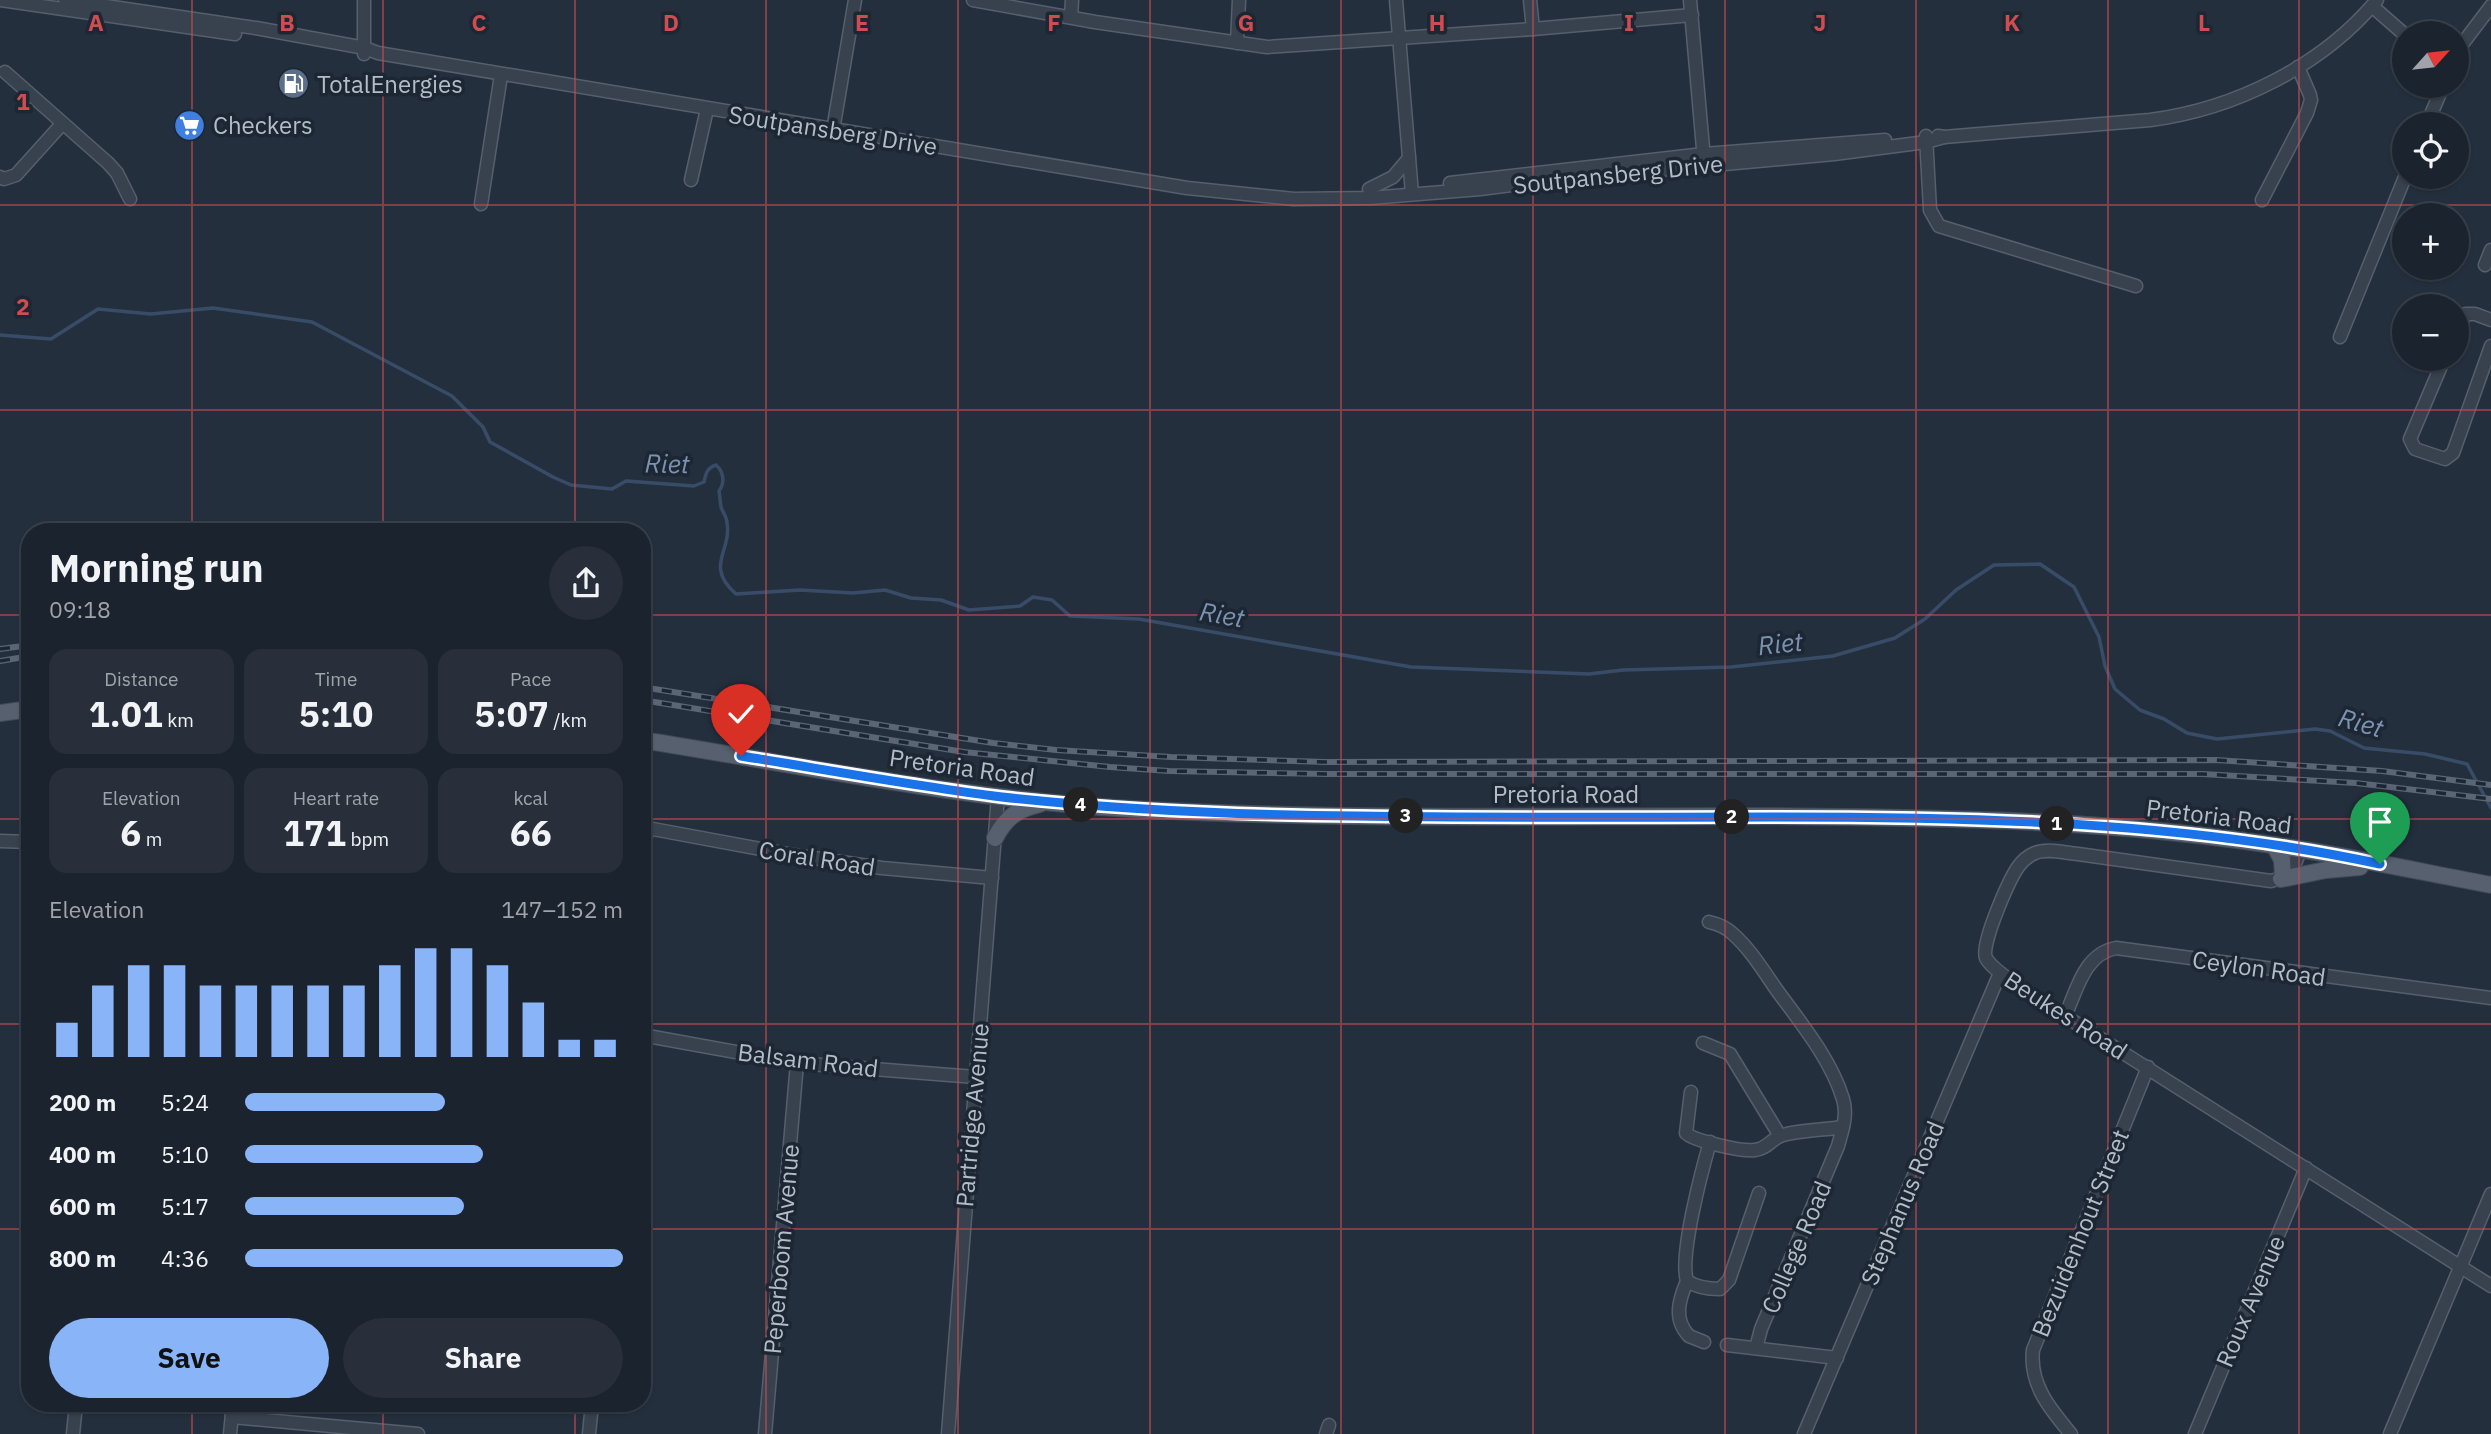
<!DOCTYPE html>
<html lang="en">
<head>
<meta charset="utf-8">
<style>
	:root { --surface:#1b232e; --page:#282f3a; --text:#f1f3f6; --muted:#a0a4aa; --line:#39404a; --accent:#8ab4f8 }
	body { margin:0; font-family:"IBM Plex Sans",sans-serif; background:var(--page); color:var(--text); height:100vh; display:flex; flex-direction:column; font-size:26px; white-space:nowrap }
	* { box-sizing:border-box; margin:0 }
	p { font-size:23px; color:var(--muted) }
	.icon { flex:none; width:38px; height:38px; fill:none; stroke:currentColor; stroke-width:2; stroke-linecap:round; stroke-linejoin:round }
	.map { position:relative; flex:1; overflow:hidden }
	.sheet { position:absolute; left:21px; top:523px; width:630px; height:889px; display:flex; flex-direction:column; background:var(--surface); border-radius:28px; box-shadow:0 2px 5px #0004,0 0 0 2px var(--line) }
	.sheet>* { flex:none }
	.needle { width:46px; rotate:63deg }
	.tools { position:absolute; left:2392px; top:21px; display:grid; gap:14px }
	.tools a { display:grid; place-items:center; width:77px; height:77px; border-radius:50%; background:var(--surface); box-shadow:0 2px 5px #0004,0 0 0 2px var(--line); font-size:35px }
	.pin { position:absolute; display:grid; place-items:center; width:60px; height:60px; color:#fff; margin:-72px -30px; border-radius:50% 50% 50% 0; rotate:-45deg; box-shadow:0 0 7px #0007 }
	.pin .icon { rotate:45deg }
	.km { position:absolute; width:35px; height:35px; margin:-18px; border-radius:50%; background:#222; color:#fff; font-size:19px; line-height:35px; text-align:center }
	.round { display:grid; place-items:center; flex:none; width:74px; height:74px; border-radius:37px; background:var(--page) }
	.headline { display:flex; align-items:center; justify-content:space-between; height:119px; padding:0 28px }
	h1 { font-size:38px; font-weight:800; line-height:52px }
	.stats { display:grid; grid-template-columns:repeat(3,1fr); gap:10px; height:119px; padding:7px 28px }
	.stats div { display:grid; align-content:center; border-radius:18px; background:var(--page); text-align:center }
	.stats b { font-size:35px; font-weight:800 }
	.stats small { font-size:19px; font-weight:400 }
	.stats p { font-size:19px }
	.chart { height:196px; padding:14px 28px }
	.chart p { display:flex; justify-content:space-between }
	.chart svg { width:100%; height:126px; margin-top:7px; stroke:var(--accent); stroke-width:6 }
	.action { display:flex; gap:14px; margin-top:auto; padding:14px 28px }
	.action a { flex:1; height:80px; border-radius:42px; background:var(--accent); color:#111; font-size:28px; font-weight:800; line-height:80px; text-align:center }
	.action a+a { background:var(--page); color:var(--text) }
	ul { padding:0 28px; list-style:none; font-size:23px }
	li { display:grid; grid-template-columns:112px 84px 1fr; align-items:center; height:52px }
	li i { height:18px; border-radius:9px; background:var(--accent) }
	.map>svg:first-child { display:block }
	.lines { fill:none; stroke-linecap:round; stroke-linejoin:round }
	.stream { stroke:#394c67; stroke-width:3.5 }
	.minor-casing { stroke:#565f6c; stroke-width:15 }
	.major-casing { stroke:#414a57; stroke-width:18 }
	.minor { stroke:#38414e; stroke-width:12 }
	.major { stroke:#56606e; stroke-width:16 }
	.rail-casing { stroke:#5a6575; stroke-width:6 }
	.rail { stroke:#1d2633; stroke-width:3.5; stroke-dasharray:10; stroke-linecap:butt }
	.route-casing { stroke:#fff; stroke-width:14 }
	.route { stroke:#1a73e8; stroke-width:9 }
	.grid { fill:none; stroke:#ce4d50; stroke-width:2; stroke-opacity:0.55 }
	.labels { text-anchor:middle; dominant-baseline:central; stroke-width:7; stroke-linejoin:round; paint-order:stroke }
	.poi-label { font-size:24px; fill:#b4bcc9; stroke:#1d2633; text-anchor:start }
	.street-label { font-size:24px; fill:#b4bcc9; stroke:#1d2633 }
	.water-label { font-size:26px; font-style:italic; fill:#7c92b1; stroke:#1d2633 }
	.grid-label { font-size:23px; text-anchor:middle; font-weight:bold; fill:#ce4d50; stroke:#1d2633; stroke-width:7; stroke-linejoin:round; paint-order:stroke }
</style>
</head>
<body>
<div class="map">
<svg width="2491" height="1434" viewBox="0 0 2491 1434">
	<rect width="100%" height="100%" fill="#242f3e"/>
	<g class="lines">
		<path class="stream" d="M 0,335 L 51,339 L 98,309 L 151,314 L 213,308 L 312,322 L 452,396 L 483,427 L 490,442 L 553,477 L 571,485 L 612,489 L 626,481 L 694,486 L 704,482 C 706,473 707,468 716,465 C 724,472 725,483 719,491 C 720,496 720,502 721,507 C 723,513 727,517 727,523 C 732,551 704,566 736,594 L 800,590 L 853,593 L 885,590 L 911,598 L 941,600 L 969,610 L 1020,606 L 1033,597 L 1052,600 L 1070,616 L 1139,619 L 1411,667 L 1589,674 L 1623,670 L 1731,667 L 1833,656 L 1895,638 L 1925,619 L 1956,590 L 1994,565 L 2040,564 L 2074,587 L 2099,637 L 2105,666 L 2115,689 L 2140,710 L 2164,719 L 2187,733 L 2217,739 L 2315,729 L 2330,731 L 2364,748 L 2425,754 L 2467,764 L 2491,808"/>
		<defs>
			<g id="minor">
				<polyline points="0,0 235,34"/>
				<polyline points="65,0 256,28 365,48 378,53 1187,188 1294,199 1370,198 1480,189 1560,179 1834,154 1926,142 1944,137"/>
				<polyline points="973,0 1095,22 1267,47 1533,29 1692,15"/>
				<polyline points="1396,0 1412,194"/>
				<polyline points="1530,0 1533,29"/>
				<polyline points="1690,0 1704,160"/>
				<polyline points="2372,6 2404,34"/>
				<polyline points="1071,17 1072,0"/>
				<polyline points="1237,43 1239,0"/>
				<polyline points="2457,51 2491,6"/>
				<polyline points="364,54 364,0"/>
				<polyline points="5,72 108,163 117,173 130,199"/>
				<polyline points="2427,124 2443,86"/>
				<polyline points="833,130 855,0"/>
				<polyline points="1926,136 1930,210 1939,226 2136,286"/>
				<path d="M 1938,136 L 1944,137 L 2150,120 C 2235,109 2322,66 2377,0"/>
				<polyline points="0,177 4,179 16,175 62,124"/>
				<polyline points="691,180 707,109"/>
				<polyline points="1450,183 1704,154 1885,140"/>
				<polyline points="1369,189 1393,177 1409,158"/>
				<polyline points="2262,200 2307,113 2311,100 2310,95 2298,67"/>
				<polyline points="481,204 501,75"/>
				<polyline points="2485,265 2491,250"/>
				<polyline points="2457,330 2466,314 2475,314 2491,320"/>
				<polyline points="2340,337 2405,177"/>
				<polyline points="2444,359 2410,439 2415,449 2445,459 2453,453 2491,346"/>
				<polyline points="642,827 793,855 882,868 992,878"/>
				<polyline points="0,841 30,842"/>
				<path d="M 2300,849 C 2296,866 2289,877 2271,881 L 2078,854 C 2064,853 2048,848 2035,853 C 2028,856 2022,861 2018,867 C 2009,880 1980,945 1986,958 C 1994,974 2048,1005 2065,1016 L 2491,1286"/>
				<polyline points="642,867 647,828"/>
				<path d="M 1709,922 C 1718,924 1726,927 1733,934 C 1750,949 1763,970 1776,989 C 1800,1022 1831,1059 1843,1099 C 1848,1115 1842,1131 1838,1146 L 1761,1329 L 1756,1348"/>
				<path d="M 2065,1016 C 2077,990 2084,954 2116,948 L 2491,998"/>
				<polyline points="642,1035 797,1063 975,1077"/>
				<polyline points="1703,1043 1730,1054 1780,1136"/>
				<path d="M 1691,1092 L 1686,1133 C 1694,1141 1743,1152 1755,1150 C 1767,1149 1772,1138 1783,1135 C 1802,1130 1824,1130 1843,1127"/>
				<path d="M 1710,1142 C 1702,1170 1679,1256 1687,1281 C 1696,1287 1709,1289 1720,1289 L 1729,1280 L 1759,1193"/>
				<path d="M 1687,1281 C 1679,1300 1673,1319 1689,1336 L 1704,1342"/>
				<polyline points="1727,1345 1837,1358"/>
				<polyline points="232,1417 418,1434"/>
				<polyline points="73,1434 76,1404"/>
				<polyline points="230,1434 233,1404"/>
				<polyline points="589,1434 592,1404"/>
				<polyline points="765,1434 797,1063"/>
				<polyline points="948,1434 998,796"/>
				<polyline points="1326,1434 1329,1425"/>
				<polyline points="1804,1434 2000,973"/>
				<path d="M 2071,1434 C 2050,1409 2029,1384 2033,1350 L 2148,1067"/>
				<polyline points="2195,1434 2306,1168"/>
				<polyline points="2390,1434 2491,1194"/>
			</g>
			<g id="major">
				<polyline points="0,713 30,709"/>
				<path d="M 642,740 C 805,766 968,800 1132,809 C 1415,825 1699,810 1982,820 C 2087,823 2194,832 2298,849 C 2363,859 2427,873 2491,885"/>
				<path d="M 995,838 C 1006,817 1018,809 1040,804"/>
				<polyline points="2274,845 2282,860 2283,877"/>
				<polyline points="2281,879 2326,870 2360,867"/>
			</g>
		</defs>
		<use href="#minor" class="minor-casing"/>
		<use href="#major" class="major-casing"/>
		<use href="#minor" class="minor"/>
		<use href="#major" class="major"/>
		<defs>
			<g id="rail">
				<polyline points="0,649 30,645"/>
				<polyline points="0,661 30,656"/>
				<polyline points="642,687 993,743 1056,750 1171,757 1325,762 2216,760 2382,771 2491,785"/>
				<polyline points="642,700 964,752 1110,767 1169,771 1326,774 2203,774 2356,783 2491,799"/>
			</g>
		</defs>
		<use href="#rail" class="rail-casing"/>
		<use href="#rail" class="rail"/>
	</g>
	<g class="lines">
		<defs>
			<path id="route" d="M 741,756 C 828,770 915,786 1002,797 C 1120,810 1239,815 1357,816 C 1495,818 1633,817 1771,817 C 1974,817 2181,821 2380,864"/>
		</defs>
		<use href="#route" class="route-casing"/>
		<use href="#route" class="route"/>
	</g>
	<path class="grid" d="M 192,0 L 192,532M 383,0 L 383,532M 575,0 L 575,532M 766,0 L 766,1434M 958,0 L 958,1434M 1150,0 L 1150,1434M 1341,0 L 1341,1434M 1533,0 L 1533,1434M 1725,0 L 1725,1434M 1916,0 L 1916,1434M 2108,0 L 2108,1434M 2299,0 L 2299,1434M 0,205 L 2491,205M 0,410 L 2491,410M 0,615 L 30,615M 642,615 L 2491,615M 0,819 L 30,819M 642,819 L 2491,819M 0,1024 L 30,1024M 642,1024 L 2491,1024M 0,1229 L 30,1229M 642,1229 L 2491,1229M 192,1404 L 192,1434M 383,1404 L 383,1434M 575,1404 L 575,1434"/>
	<defs>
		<symbol id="fuel-disc" viewBox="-11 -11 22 22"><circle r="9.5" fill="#5c6f8a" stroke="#1d2633"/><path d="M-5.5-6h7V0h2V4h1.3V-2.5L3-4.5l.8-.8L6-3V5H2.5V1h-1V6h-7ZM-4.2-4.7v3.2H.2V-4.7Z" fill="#fff"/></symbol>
		<symbol id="supermarket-disc" viewBox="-11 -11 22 22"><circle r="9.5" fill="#3f7fe0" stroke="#1d2633"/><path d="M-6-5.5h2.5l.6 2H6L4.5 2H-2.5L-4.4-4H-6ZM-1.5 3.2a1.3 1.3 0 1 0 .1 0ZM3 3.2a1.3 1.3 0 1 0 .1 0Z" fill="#fff"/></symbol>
	</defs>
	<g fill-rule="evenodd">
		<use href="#fuel-disc" x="276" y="66" width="35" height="35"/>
		<use href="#supermarket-disc" x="172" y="108" width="35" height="35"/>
	</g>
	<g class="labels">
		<g class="poi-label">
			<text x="317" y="84">TotalEnergies</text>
			<text x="213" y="125">Checkers</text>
		</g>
		<g class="street-label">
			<text transform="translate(833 130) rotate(9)">Soutpansberg Drive</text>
			<text transform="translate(1618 174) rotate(-6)">Soutpansberg Drive</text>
			<text transform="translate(962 767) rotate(8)">Pretoria Road</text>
			<text x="1566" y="794">Pretoria Road</text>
			<text transform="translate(2219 816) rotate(7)">Pretoria Road</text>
			<text transform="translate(817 858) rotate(9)">Coral Road</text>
			<text transform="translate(2259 968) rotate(8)">Ceylon Road</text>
			<text transform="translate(2066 1015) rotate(33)">Beukes Road</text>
			<text transform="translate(808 1060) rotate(7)">Balsam Road</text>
			<text transform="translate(972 1115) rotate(-85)">Partridge Avenue</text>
			<text transform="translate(1902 1203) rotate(-67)">Stephanus Road</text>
			<text transform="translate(2080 1233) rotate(-68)">Bezuidenhout Street</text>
			<text transform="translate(1796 1247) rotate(-67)">College Road</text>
			<text transform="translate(781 1249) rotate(-85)">Peperboom Avenue</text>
			<text transform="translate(2250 1301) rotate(-67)">Roux Avenue</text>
		</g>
		<g class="water-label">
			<text transform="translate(667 463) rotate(1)">Riet</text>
			<text transform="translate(1222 614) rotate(10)">Riet</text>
			<text transform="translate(1780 643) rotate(-6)">Riet</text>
			<text transform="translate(2361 722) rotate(16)">Riet</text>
		</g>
	</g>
	<g class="grid-label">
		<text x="96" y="31">A</text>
		<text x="287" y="31">B</text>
		<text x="479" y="31">C</text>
		<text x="671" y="31">D</text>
		<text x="862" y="31">E</text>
		<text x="1054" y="31">F</text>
		<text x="1246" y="31">G</text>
		<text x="1437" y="31">H</text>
		<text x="1629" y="31">I</text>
		<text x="1820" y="31">J</text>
		<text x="2012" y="31">K</text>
		<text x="2204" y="31">L</text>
		<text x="23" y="110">1</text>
		<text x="23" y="315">2</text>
	</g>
</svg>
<div class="tools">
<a><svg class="needle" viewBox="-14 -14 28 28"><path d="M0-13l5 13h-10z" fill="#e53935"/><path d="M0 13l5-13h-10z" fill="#a0a4aa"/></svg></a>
<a><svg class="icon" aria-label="locate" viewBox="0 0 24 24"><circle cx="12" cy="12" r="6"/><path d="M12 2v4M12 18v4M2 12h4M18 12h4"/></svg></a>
<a>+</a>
<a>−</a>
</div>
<div class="pin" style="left:2380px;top:864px;background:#1e9e55"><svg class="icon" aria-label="arrive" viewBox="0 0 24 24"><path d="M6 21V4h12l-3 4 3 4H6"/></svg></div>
<div class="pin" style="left:741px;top:756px;background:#d93025"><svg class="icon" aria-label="check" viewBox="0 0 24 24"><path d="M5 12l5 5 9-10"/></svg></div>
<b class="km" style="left:2057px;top:824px">1</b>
<b class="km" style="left:1732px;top:817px">2</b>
<b class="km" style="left:1406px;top:816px">3</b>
<b class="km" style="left:1081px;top:805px">4</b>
<section class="sheet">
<div class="headline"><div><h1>Morning run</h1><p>09:18</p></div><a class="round"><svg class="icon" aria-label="share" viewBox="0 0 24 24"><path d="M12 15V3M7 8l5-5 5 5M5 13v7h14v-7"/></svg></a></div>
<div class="stats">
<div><p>Distance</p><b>1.01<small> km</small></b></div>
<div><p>Time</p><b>5:10</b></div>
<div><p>Pace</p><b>5:07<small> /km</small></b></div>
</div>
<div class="stats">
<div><p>Elevation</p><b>6<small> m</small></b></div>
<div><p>Heart rate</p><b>171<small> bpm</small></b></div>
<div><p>kcal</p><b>66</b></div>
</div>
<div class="chart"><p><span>Elevation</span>147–152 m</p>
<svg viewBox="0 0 160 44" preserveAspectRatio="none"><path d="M5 44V32M15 44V19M25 44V12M35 44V12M45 44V19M55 44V19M65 44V19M75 44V19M85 44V19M95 44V12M105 44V6M115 44V6M125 44V12M135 44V25M145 44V38M155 44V38"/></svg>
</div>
<ul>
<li><b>200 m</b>5:24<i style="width:53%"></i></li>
<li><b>400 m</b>5:10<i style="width:63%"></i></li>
<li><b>600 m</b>5:17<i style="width:58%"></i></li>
<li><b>800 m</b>4:36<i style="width:100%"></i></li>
</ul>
<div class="action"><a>Save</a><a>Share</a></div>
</section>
</div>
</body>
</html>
